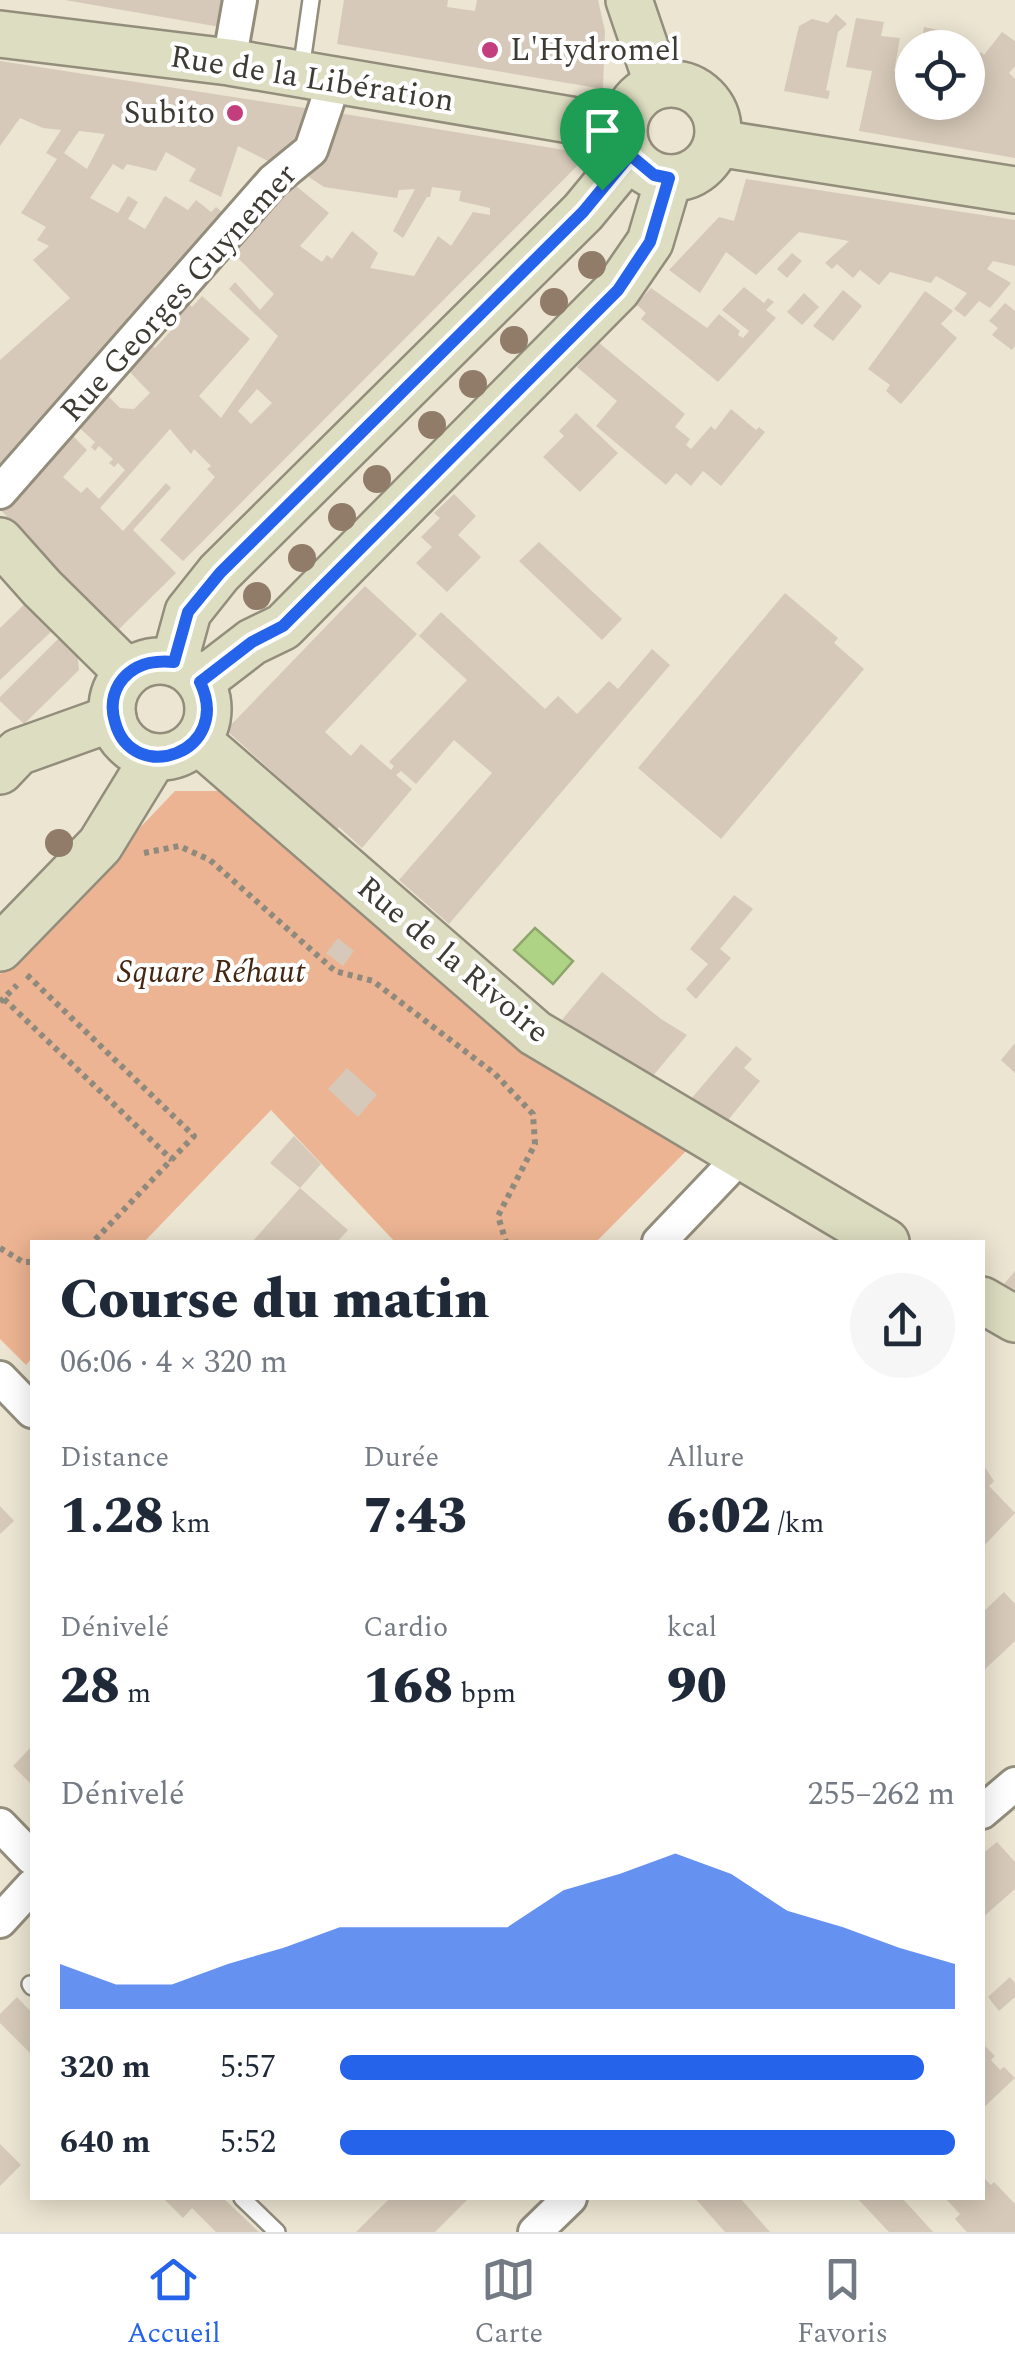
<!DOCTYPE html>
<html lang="fr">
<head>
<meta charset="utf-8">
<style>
	:root { --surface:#fff; --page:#f6f6f7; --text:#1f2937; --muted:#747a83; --line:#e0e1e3; --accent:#2563eb }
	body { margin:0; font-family:Spectral,serif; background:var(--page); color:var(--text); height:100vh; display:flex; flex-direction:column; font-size:38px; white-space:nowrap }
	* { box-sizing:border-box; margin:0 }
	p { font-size:32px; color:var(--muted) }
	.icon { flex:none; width:55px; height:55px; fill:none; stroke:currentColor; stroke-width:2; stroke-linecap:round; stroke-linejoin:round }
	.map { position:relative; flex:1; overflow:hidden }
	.side { position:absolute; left:30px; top:1240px; width:955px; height:960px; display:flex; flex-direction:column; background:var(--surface); border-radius:0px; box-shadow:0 5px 25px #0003 }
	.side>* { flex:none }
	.controls { position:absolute; left:895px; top:30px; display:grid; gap:20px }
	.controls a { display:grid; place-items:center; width:90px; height:90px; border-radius:50%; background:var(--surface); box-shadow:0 5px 25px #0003; font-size:50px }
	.pin { position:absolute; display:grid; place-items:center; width:85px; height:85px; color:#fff; margin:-102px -42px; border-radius:50% 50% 50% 0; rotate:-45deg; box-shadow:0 0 10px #0007 }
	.pin .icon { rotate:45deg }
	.round { display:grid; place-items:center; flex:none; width:105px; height:105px; border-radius:52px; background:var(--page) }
	.headline { display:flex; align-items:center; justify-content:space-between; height:170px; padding:0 30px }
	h1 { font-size:55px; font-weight:800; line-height:75px }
	.metrics { display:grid; grid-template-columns:repeat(3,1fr); gap:15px; height:170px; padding:10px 30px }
	.metrics div { display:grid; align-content:center }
	.metrics b { font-size:50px; font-weight:800 }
	.metrics small { font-size:28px; font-weight:400 }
	.metrics p { font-size:28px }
	.chart { height:280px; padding:20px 30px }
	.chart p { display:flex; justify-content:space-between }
	.chart svg { width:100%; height:180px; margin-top:10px; fill:var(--accent); opacity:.7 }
	ul { padding:0 30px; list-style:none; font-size:32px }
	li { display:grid; grid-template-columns:160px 120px 1fr; align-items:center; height:75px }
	li i { height:25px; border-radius:12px; background:var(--accent) }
	.tab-bar { display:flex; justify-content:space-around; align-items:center; height:140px; border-top:2px solid var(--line); background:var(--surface); font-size:28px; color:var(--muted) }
	.tab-bar a { display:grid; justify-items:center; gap:5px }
	.tab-bar .on { color:var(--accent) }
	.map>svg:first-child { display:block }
	.green { fill:#ecb492 }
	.water { fill:#afd385; stroke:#8da56c; stroke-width:2.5 }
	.building { fill:#d6c9b9; fill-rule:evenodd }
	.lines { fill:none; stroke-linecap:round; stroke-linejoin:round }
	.lane-casing { stroke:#938d7c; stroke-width:20 }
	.street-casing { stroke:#938d7c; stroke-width:38 }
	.secondary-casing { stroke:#938d7c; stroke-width:50 }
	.path { stroke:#8e8a7d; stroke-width:6; stroke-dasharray:5 5; stroke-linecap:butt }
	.lane { stroke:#fff; stroke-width:15 }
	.street { stroke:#fff; stroke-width:32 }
	.secondary { stroke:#ddddc1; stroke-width:45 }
	.tree { fill:#907c68 }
	.route-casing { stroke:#fff; stroke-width:20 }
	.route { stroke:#2563eb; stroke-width:12 }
	.poi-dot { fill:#c43d7d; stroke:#fff; stroke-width:4 }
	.labels { text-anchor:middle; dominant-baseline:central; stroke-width:8; stroke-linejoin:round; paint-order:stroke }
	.poi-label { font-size:32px; fill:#3d3b33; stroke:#fff; text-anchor:start }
	.street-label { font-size:32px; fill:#3d3b33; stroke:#fff }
	.park-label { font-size:32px; font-style:italic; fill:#442611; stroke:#fff }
</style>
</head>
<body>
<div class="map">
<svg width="1015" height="2232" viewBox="0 0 1015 2232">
	<rect width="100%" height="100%" fill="#ece5d2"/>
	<polygon class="green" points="175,791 231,791 690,1147 596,1242 395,1242 271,1110 144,1242 32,1242 32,1358 26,1365 0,1339 0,974"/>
	<polygon class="water" points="535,928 573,961 553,984 514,950"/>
	<g class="building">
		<polygon points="65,0 224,0 220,27"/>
		<polygon points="344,0 448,0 447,7 475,11 477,0 598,0 605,31 603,89 337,44"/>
		<polygon points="836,14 847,24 838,32 826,90 830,91 828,99 784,91 799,26 812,19 828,23"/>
		<polygon points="856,18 884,22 881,36 900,38 894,71 901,73 912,62 912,70 902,81 912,87 912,102 938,102 946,108 949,102 968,102 968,67 981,52 984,55 1002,32 1015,41 1015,66 1009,73 1015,79 1015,158 859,131 872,71 846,67"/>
		<polygon points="924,27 957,34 945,48 920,48"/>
		<path d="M 0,61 L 318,110 L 280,167 L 238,146 L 221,197 L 189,181 L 196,169 L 166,152 L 156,171 L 127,164 L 123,170 L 113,164 L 90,198 L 118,213 L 128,196 L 138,202 L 128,219 L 145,229 L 165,196 L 188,210 L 196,200 L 211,212 L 216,207 L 222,212 L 218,216 L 224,220 L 0,477 L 0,360 L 70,298 L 33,260 L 49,246 L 37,240 L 46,227 L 21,213 L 57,159 L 46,153 L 61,130 L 43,128 L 20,118 L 0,146 ZM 79,131 L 105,134 L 87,169 L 64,153 Z"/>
		<path d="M 332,112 L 589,154 L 183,561 L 160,540 L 215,477 L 207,469 L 211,466 L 194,449 L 191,454 L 170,429 L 100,508 L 123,531 L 166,483 L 171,488 L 133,530 L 176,573 L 115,633 L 0,509 L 0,500 L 66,429 L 87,450 L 63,477 L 81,493 L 87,487 L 99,499 L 125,470 L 118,463 L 114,467 L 109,463 L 113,459 L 99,446 L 95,451 L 91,447 L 95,442 L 73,422 L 104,392 L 120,408 L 134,409 L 150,393 L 126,368 L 149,342 L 155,348 L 178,323 L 172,317 L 186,301 L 192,307 L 202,296 L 250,339 L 199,396 L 221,418 L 278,336 L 229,289 L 235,282 L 260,310 L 274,294 L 231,251 L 257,221 L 260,223 L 290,181 L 329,213 L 300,246 L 322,262 L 327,255 L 332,259 L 352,231 L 378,253 L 370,268 L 414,276 L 438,236 L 451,246 L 473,212 L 490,215 L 490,208 L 459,201 L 461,191 L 432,187 L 430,197 L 427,197 L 403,238 L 393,231 L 415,189 L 399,190 L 397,198 L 324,187 L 309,177 ZM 257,389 L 272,403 L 251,424 L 238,411 Z"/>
		<polygon points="746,179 1015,220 1015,266 993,261 987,269 1011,283 990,308 979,301 965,317 954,309 967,293 936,276 931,283 890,272 879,285 860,270 853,278 837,264 832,269 825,263 849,241 799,232 756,275 726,252 700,293 669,270 719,217 734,221"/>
		<polygon points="792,253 802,261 787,278 777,269"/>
		<polygon points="744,287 764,303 768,298 774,302 766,310 776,318 718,382 641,319 646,313 636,304 651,288 707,328 719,314 740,331 738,335 743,338 749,331 722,310"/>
		<polygon points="843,290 862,306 833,341 813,326"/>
		<polygon points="925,291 953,311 941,324 957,338 901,404 886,391 890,385 868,369"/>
		<polygon points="804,293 819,307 802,325 787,312"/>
		<polygon points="1005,303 1015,311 1015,346 1012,350 992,335 998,328 989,321"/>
		<polygon points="598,342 685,414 675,427 690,439 686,445 691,449 711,426 715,430 731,409 756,430 759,427 765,432 721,486 703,471 691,486 676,473 666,485 596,426 617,401 577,367"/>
		<polygon points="576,413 618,453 580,492 543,457 564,436 559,431"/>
		<polygon points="454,494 476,516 458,535 481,557 447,592 416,563 432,547 421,537 440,518 434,513"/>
		<polygon points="539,542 622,619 602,640 519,561"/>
		<polygon points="365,586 417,634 325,732 351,756 361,744 391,770 394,766 389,762 467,680 419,636 441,612 545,709 558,696 577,714 609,681 618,689 652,649 670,665 449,924 399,880 492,773 454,740 416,784 401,771 396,775 412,789 362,848 339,827 337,830 226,730"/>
		<polygon points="785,593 838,638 834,643 864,669 721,839 638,768"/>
		<polygon points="30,599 56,627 0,680 0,628"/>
		<polygon points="63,634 77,649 79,670 24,724 0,701 0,697"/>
		<polygon points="734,895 753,909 720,949 731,958 696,999 686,989 708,964 690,949"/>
		<polygon points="338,938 354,951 343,966 326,953"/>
		<polygon points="602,972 661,1019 687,1035 652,1077 572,1031 561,1021"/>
		<polygon points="1015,1043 1015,1073 1001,1060"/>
		<polygon points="736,1046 752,1059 744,1068 760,1081 728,1120 691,1099"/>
		<polygon points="347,1068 377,1095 358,1117 328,1089"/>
		<polygon points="294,1136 321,1164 300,1188 270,1163"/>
		<polygon points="300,1188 348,1230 337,1242 252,1242"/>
		<polygon points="1015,1271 1015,1290 1004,1284"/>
		<polygon points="982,1463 994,1481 989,1486 1015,1513 982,1548"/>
		<polygon points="0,1506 14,1521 0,1534"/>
		<polygon points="1004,1592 1015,1604 1015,1641 982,1672 982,1613"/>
		<polygon points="32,1746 32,1785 13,1766"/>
		<polygon points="997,1842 1015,1862 1015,1889 982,1918 982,1854"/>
		<polygon points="1010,1977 1015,1983 1015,1997 999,2011 988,1997"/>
		<polygon points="17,1997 32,2013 32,2055 0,2023 0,2014"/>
		<polygon points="982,2043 995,2056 991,2060 1000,2070 1004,2067 1015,2078 982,2109"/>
		<polygon points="0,2144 21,2165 0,2186"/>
		<polygon points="982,2176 991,2185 994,2182 1015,2204 1015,2232 967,2232 955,2219 960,2214 945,2198 982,2198"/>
		<polygon points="163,2198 223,2198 259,2232 216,2232 192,2208 183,2218"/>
		<polygon points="390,2198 469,2198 435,2232 356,2232"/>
		<polygon points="695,2198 740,2198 770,2232 725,2232"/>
		<polygon points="857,2198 902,2198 933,2232 889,2232"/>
	</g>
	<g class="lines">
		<defs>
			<g id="lane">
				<polyline points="301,70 311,0"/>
				<polyline points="30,1984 32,1987"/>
				<polyline points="242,2198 277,2232"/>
			</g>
			<g id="street">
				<polyline points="229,62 240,0"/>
				<polyline points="0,492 273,181 311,150 334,82"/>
				<polyline points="659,1242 741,1156"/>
				<polyline points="0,1378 32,1411"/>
				<polyline points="982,1812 1015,1784"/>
				<polyline points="0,1825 32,1858"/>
				<polyline points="0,1921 32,1886"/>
				<polyline points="535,2232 570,2198"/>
			</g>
			<g id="secondary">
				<polyline points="629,0 658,85"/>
				<polyline points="0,34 229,62 623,129"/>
				<circle cx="671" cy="131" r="47"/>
				<polyline points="717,143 1015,190"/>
				<polyline points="0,541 42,588 128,673"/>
				<circle cx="160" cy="709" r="48"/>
				<polyline points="174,663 188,612 219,573 583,212 630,155"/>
				<polyline points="200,682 252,642 283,627 617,290 650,242 669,178"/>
				<polyline points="197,740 535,1033 886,1242"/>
				<polyline points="0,771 18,752 113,718"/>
				<polyline points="0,948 100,845 154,757"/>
				<polyline points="982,1300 1015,1319"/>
			</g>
		</defs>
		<use href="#lane" class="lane-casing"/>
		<use href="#street" class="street-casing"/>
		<use href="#secondary" class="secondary-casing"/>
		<g class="path">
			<polyline points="144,853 179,846 210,860 335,971 373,981 495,1074 533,1114 535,1144 498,1216 506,1242"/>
			<polyline points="27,975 194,1136 93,1242"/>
			<polyline points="4,999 172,1160"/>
			<polyline points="0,1002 17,985"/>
			<polyline points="0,1248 23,1262 32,1262"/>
		</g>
		<use href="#lane" class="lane"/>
		<use href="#street" class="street"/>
		<use href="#secondary" class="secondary"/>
	</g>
	<g class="tree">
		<circle cx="592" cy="265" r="14"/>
		<circle cx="554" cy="302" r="14"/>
		<circle cx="514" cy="340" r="14"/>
		<circle cx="473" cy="384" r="14"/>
		<circle cx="432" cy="425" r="14"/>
		<circle cx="377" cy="479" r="14"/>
		<circle cx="342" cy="517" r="14"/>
		<circle cx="302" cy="558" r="14"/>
		<circle cx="257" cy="596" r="14"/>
		<circle cx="59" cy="843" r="14"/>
	</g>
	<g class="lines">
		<defs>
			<path id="route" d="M 630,155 L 654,175 L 669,178 L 650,242 L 618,290 L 283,626 L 252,642 L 200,682 C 234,753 132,787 115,722 C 111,709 112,696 119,684 C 132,664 152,660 174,662 L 188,612 L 220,573 L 583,212 Z"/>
		</defs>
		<use href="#route" class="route-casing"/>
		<use href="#route" class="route"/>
	</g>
	<g class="poi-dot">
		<circle cx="490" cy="50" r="10"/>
		<circle cx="235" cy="113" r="10"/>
	</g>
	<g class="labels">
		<g class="poi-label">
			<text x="510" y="50">L'Hydromel</text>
			<text x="215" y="113" text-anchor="end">Subito</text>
		</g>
		<g class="street-label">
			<text transform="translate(312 79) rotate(9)">Rue de la Libération</text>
			<text transform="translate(179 293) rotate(-48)">Rue Georges Guynemer</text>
			<text transform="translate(453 960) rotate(40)">Rue de la Rivoire</text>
		</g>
		<g class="park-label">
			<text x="211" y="972">Square Réhaut</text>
		</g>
	</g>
</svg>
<div class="controls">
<a><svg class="icon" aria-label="locate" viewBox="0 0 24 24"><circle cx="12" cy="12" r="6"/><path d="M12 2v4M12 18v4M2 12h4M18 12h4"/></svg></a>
</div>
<div class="pin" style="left:602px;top:190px;background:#1e9e55"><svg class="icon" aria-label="arrive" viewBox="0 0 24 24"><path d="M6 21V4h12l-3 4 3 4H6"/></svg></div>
<section class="side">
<div class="headline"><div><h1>Course du matin</h1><p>06:06 · 4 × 320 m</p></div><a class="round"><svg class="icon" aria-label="share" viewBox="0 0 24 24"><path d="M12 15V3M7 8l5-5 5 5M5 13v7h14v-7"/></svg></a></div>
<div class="metrics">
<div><p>Distance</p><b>1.28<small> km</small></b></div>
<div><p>Durée</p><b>7:43</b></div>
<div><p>Allure</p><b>6:02<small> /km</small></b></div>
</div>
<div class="metrics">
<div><p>Dénivelé</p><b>28<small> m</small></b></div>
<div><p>Cardio</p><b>168<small> bpm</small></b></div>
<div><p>kcal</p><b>90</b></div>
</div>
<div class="chart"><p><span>Dénivelé</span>255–262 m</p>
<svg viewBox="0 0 160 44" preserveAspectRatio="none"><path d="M0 44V33L10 38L20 38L30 33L40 29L50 24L60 24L70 24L80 24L90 15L100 11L110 6L120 11L130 20L140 24L150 29L160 33V44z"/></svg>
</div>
<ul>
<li><b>320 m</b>5:57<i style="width:95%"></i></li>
<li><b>640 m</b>5:52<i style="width:100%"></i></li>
</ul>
</section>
</div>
<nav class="tab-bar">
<a class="on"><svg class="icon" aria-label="home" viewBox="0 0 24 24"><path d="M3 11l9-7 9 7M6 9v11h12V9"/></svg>Accueil</a>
<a><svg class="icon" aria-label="map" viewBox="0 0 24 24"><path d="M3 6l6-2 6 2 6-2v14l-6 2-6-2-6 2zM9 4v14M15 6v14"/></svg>Carte</a>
<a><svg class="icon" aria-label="saved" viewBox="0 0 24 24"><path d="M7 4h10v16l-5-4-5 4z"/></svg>Favoris</a>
</nav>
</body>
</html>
